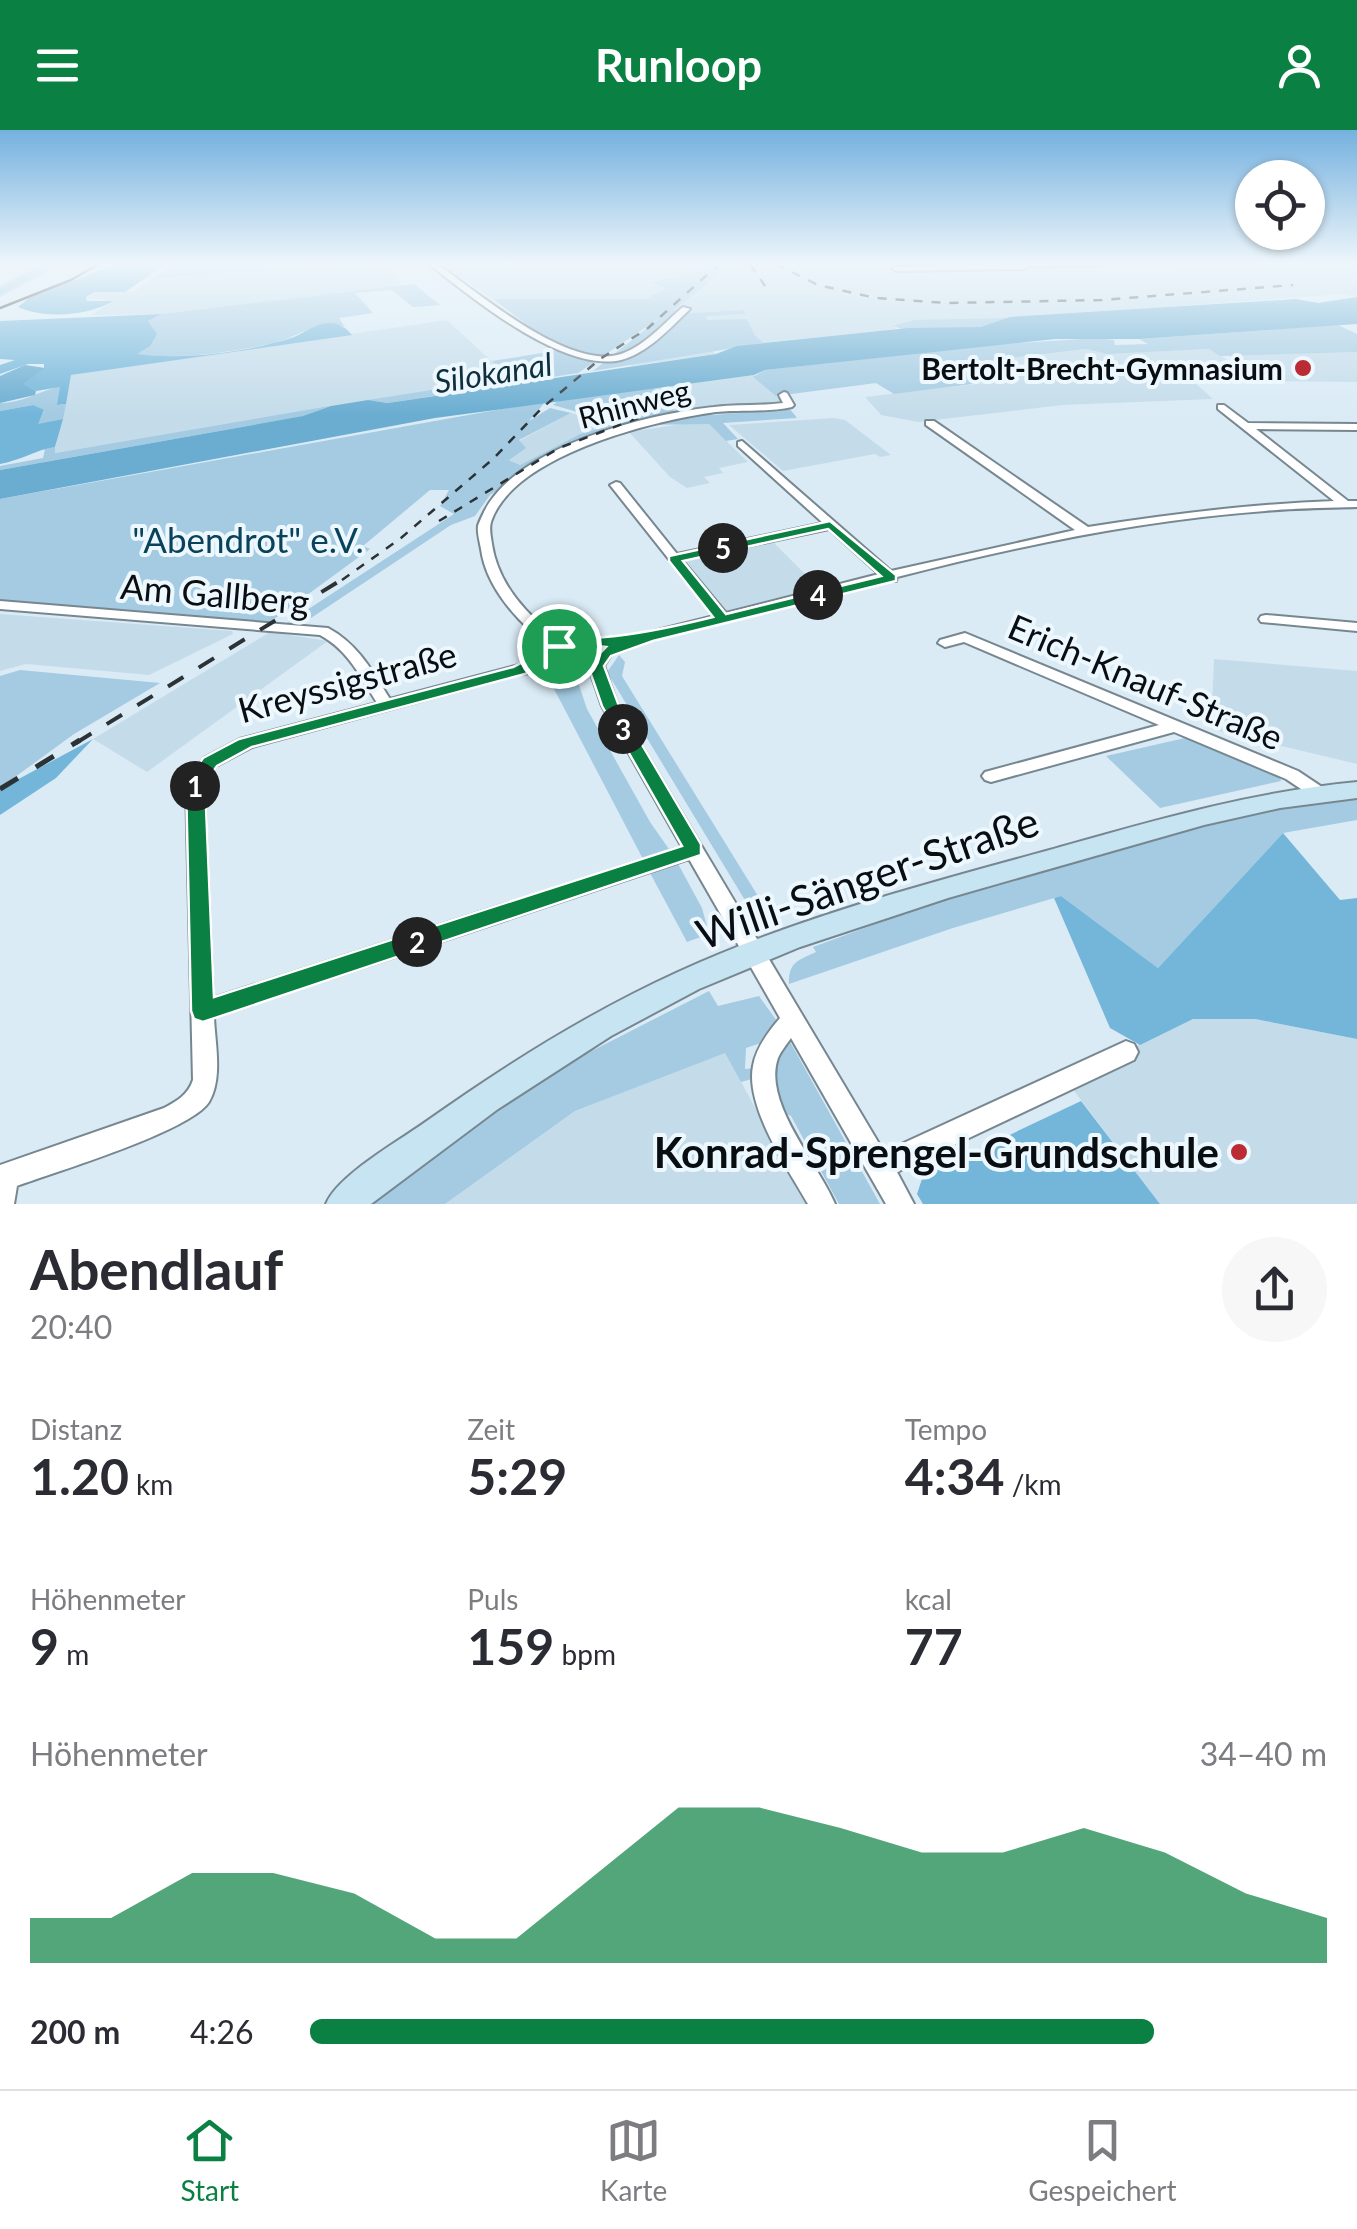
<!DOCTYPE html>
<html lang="de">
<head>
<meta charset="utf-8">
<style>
	:root { --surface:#fff; --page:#f7f7f7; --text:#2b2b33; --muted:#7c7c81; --line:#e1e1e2; --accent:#0b8043 }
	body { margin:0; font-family:Lato,sans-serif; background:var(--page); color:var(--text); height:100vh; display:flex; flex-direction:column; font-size:38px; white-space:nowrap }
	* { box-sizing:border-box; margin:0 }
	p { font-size:32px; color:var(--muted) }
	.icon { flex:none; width:55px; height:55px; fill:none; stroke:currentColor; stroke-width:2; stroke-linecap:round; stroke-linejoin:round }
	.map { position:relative; height:1074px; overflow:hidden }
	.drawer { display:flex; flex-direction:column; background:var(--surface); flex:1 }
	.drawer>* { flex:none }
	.fabs { position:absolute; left:1235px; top:30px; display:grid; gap:20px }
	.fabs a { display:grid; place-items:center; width:90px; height:90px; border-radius:50%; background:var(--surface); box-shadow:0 2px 8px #0004; font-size:50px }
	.pin { position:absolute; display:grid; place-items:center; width:85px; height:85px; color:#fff; margin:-42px; border:5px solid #fff; border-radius:50%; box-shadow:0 2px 10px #0007 }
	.km { position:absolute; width:50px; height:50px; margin:-25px; border-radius:50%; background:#222; color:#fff; font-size:28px; line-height:50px; text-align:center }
	.round { display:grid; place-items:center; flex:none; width:105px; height:105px; border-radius:52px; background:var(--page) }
	.summary { display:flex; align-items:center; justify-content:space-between; height:170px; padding:0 30px }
	h1 { font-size:55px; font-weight:700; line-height:75px }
	.metrics { display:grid; grid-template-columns:repeat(3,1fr); gap:15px; height:170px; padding:10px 30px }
	.metrics div { display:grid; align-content:center }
	.metrics b { font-size:50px; font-weight:700 }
	.metrics small { font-size:28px; font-weight:400 }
	.metrics p { font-size:28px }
	.chart { height:280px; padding:20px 30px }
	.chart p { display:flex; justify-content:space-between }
	.chart svg { width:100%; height:180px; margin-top:10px; fill:var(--accent); opacity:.7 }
	ul { padding:0 30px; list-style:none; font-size:32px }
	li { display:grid; grid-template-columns:160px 120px 1fr; align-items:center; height:75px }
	li i { height:25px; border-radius:12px; background:var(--accent) }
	header { display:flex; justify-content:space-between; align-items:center; height:130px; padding:0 30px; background:var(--accent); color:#fff; font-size:45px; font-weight:700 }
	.dock { display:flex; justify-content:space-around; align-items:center; height:140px; border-top:2px solid var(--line); background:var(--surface); font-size:28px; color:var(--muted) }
	.dock a { display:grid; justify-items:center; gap:5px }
	.dock .active { color:var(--accent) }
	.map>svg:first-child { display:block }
	.built { fill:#c4dcea; fill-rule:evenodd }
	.green { fill:#a4cbe2 }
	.forest { fill:#73b6da }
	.water { fill:#6aadd1 }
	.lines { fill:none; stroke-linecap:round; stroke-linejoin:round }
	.minor-casing { stroke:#778790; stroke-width:4 }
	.secondary-casing { stroke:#778790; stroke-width:4 }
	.primary-casing { stroke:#c9cacb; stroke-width:4 }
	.minor { fill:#fff; fill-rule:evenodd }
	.secondary { fill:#c7e4f2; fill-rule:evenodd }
	.primary { fill:#8ec8e5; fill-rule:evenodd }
	.tram { stroke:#2b3337; stroke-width:2.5 }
	.rail-far2 { stroke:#2b3337; stroke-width:2.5; stroke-dasharray:9 9; stroke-linecap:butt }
	.rail-far1 { stroke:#2b3337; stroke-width:4; stroke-dasharray:18 18; stroke-linecap:butt }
	.rail { stroke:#2b3337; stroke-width:5; stroke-dasharray:21 21; stroke-linecap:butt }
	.route { fill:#0b8043; stroke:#fff; stroke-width:2.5; fill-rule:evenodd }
	.poi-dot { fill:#bb2b34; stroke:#edf7fe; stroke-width:4 }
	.labels { text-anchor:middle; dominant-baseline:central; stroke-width:8; stroke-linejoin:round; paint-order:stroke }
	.far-poi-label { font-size:30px; font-weight:bold; fill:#080e11; stroke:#edf7fe; text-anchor:end }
	.far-street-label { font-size:30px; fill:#080e11; stroke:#edf7fe }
	.far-water-label { font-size:32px; font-style:italic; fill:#0f2f3e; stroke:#edf7fe }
	.park-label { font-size:35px; fill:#09425b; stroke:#edf7fe }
	.street-label { font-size:35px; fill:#080e11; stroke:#edf7fe }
	.near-street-label { font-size:42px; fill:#080e11; stroke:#edf7fe }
	.near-poi-label { font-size:42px; font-weight:bold; fill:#080e11; stroke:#edf7fe; text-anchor:end }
</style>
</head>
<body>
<header><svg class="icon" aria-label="menu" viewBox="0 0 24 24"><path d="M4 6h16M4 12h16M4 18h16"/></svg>Runloop<svg class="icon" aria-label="person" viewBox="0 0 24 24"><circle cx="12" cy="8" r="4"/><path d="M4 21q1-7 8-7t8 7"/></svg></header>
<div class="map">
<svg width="1357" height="1074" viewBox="0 0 1357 1074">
	<rect width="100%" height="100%" fill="#daebf6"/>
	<g class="built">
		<polygon points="334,134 380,134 404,156 162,184 91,185 113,171 87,168 96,162 134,162 152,149"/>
		<polygon points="440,134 646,137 708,134 697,142 652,151 666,157 647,169 493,169"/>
		<path d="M 715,134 L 704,146 L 711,148 L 729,134 L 1357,134 L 1357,167 L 1342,164 L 894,197 L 897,199 L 737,216 L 716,224 L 630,236 L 690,184 L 674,180 L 709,151 L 701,147 ZM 743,180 L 744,184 L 705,185 L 707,190 L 762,212 L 715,224 L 692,183 Z"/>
		<polygon points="447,190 510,248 54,323 71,245"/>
		<polygon points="1086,219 1107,224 1209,219 1257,247 1193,251 1213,269 1062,275 918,292 881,285 865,267 994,252 967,233"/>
		<polygon points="1357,222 1357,252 1273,251 1227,225"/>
		<polygon points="754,245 784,273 678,285 654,258"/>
		<polygon points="571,283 610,295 580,304 520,335 508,329 525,318 519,311"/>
		<polygon points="834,288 845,290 891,325 880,327 875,324 783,341 729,295"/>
		<polygon points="688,293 709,294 748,332 719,338 723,343 704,347 710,353 687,358 670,347 629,302"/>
		<polygon points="770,409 821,460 773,469 727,484 680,428"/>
		<polygon points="0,484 232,501 233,504 149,545 26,534 0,541"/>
		<polygon points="270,502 328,511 147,642 93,609"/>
		<polygon points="1214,529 1357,541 1357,634 1211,599"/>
		<polygon points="1193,889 1255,889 1357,909 1357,1074 1160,1074 1065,949"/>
		<polygon points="725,922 807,1074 445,1074 575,981"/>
	</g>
	<g class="green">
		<polygon points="175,134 334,134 152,149"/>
		<polygon points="708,134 715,134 702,148 717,134 729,134 711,149 704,148 710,152 674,180 691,183 744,180 745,184 706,186 707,190 747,189 755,206 764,213 593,241 661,187 578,243 389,273 368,270 508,248 492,231 561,220 493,169 647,169 665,158 651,152 697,142"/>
		<path d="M 414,154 L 440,175 L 413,177 L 392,160 L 355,163 L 373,183 L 339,188 L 345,197 C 318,188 297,208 270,214 C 226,223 178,230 134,224 L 148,191 L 162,184 Z"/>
		<path d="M 1010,188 C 980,202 923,207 893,196 L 914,190 Z"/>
		<polygon points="1338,195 1357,204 1357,222 1220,226 1209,219 1107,224 1086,219 966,233 996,251 894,264 876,253 776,266 753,247 765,240 988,215 1097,208 1114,210 1115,215 1148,214 1139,209"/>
		<path d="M 61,256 L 58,275 L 66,274 L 63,289 L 37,295 L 44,281 L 33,275 L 0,281 L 0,273 C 23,273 39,261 61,256 Z"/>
		<polygon points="654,258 678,285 627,296 553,275 560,269"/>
		<polygon points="546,271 529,291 550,278 571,283 519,310 526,318 509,330 520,335 580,304 610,295 614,298 528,339 490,365 475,386 451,395 308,490 287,493 454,384 440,376 449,360 430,360 363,416 370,419 270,492 0,472 0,369"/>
		<polygon points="330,276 304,286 0,340 0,336 43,328 45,319 55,317 55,323"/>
		<polygon points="790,279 797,288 723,293 738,309 726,311 709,294 644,295 708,282 713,285"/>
		<polygon points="619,525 625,532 622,546 771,787 758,785 746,772 607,542"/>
		<polygon points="20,540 160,553 74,604 0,658 0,546"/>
		<polygon points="552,544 578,552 587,579 650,692 671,722 644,731 552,555 556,553"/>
		<polygon points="1185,608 1279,646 1281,651 1160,678 1106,626"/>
		<path d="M 1357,665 L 1357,690 L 1283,703 L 1158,838 L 1061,766 L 953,798 L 789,854 C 788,833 798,830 816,822 L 813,817 L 957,764 L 1240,683 Z"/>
		<polygon points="677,732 702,778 709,804 687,812 649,741"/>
		<polygon points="709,861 718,876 759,866 779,894 767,911 746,918 745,939 757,938 759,947 741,952 725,923 575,981 445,1074 364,1074 535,950"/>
		<polygon points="788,908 880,1074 839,1074 791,986 780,981 769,945"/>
	</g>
	<g class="forest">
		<path d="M 116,134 L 166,134 L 125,162 L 95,162 L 86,167 L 87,171 L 113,171 C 89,186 44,189 18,177 L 29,168 Z"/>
		<path d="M 162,184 L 148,191 L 157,204 L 150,216 L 137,224 C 184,230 242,223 288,209 C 303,205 315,192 332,193 C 341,194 347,199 352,205 L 71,245 L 66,274 L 57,275 L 60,257 L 36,261 L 22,254 L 44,238 L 44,234 L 28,234 L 0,244 L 0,235 L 15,230 L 0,229 L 0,191 Z"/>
		<path d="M 33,275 L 44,280 L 38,294 L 63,289 L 55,317 C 35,320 22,330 0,334 L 0,281 Z"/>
		<polygon points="93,609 56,648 0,685 0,659"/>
		<polygon points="1283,703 1340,770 1357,768 1357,909 1255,889 1193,889 1140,915 1110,898 1054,768 1061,766 1158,838"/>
		<polygon points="1081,971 1160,1074 923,1074 917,1064 923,1046"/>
	</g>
	<g class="water">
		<polygon points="1357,167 1357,194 1139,209 1055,209 765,240 754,245 435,288 0,369 0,340 303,286 331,276 368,270 388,273 716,224 737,216 908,198 981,197 1010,187 1296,169 1318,173"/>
		<polygon points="25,235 45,238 23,254 36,261 35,265 0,273 0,246"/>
	</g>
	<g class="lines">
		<defs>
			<g id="minor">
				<path d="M 429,134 L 437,134 C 479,163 569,241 621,224 C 645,216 664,193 683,177 L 690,179 C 671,197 648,223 621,230 C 563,243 472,168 429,134 Z"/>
				<polygon points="1017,134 1173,134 1027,136 1024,139 896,141 893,139 896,137"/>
				<path d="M 784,262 L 787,263 L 794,275 L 792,277 C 765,283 737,279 709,283 C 648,292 512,327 491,392 C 489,399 491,407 492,414 C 498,455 529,488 562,511 L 589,506 L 608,516 L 642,504 L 714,486 L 610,355 L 616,352 L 620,353 L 677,424 L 823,393 L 738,316 L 738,312 L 742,311 L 891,441 L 1075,400 L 926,295 L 926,291 L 934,291 L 1088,397 C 1170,384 1251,374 1334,371 L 1218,279 L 1218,275 L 1224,275 L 1248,293 L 1357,294 L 1357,300 L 1256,299 L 1348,371 L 1357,371 L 1357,377 C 1327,378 1296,378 1265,381 C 1141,390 1018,416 897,447 L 896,451 L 886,450 L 652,510 L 611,525 L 604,536 L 618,576 L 884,1022 L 1126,911 L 1134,914 L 1138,922 L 1134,930 L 897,1042 L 914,1074 L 886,1074 L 791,908 C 787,914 781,921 778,928 C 762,972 819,1035 835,1074 L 808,1074 C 788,1039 745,977 753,936 C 756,918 768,902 780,888 L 689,729 L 214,887 C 215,913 223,948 209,972 C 191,1001 55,1042 17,1056 L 14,1074 L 0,1074 L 0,1035 L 164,978 C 177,971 188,965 193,950 L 186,653 L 204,628 L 240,609 L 377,573 C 361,547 348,520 320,505 L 0,479 L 0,471 L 328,498 C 358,514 373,542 390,569 L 519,535 L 548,533 L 545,525 L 551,517 C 520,495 486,458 481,419 C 480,413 477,403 478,396 C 478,395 483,384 484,382 C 516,317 646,284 714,277 C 737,274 760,276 783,273 L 779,265 ZM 829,399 L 879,444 L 726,483 L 682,430 ZM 586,515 L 598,523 L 591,532 L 571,535 L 561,529 L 559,525 L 564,519 ZM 559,540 L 569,545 L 590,541 L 602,576 L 682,717 L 213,868 L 204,654 L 216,636 L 252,617 L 520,544 Z"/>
				<polygon points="1266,485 1357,493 1357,501 1261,492 1259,489 1261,486"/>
				<polygon points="965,503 1298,641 1325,659 1328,663 1325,667 1313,667 1286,649 1174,602 991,652 985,650 982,646 985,642 1159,595 964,512 945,517 938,513 940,510"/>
			</g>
			<path id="secondary" d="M 1357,652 L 1357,668 L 1280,678 L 1204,695 L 948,768 L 800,817 L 699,859 L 611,906 L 498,979 L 371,1074 L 326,1074 C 337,1046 397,1012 424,993 C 504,936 588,883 678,842 C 796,788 922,755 1046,721 C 1149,692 1250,662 1357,652 Z"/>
			<polygon id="primary" points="44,134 57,134 0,165 0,158"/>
		</defs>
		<use href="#minor" class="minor-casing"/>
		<use href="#secondary" class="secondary-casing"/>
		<use href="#primary" class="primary-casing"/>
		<use href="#minor" class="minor"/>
		<use href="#secondary" class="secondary"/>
		<use href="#primary" class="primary"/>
		<polyline class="tram" points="0,178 71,150 99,134"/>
		<g class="rail-far2">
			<polyline points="750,134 765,156"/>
			<polyline points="776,134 818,155 876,168 947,173 1102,170 1293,155"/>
			<polyline points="439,391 559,318 638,288"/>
			<polyline points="342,450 401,408 494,328 542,278 600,229 648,198 719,134"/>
		</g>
		<polyline class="rail-far1" points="76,613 346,447"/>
		<polyline class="rail" points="0,659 80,610"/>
	</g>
	<linearGradient id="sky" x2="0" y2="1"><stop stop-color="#75b1df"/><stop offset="0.47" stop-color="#eef6fb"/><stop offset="1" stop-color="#eef6fb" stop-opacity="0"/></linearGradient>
	<rect width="1357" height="285" fill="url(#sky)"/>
	<path class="route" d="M 830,391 L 896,445 L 896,451 L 653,511 L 611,526 L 604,536 L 619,576 L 701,714 L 701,725 L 203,892 L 194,889 L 191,881 L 186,652 L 203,628 L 239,609 L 513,537 C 532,528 558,509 574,506 C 584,504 595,509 605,507 C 642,504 677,496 713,487 L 669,431 L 669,426 ZM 828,399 L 881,446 L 726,484 L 683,431 ZM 579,514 L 606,517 L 588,536 L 602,576 L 682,716 L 214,867 L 205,653 L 217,636 L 252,617 L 525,544 Z"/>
	<g class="poi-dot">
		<circle cx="1303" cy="238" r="10"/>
		<circle cx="1239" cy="1022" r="10"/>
	</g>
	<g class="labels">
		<g class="far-poi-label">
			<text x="1283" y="238">Bertolt-Brecht-Gymnasium</text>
		</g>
		<g class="far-street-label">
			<text transform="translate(634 273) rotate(-15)">Rhinweg</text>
		</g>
		<g class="far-water-label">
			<text transform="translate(493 242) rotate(-9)">Silokanal</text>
		</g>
		<g class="park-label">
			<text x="248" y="409">"Abendrot" e.V.</text>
		</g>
		<g class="street-label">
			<text transform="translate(215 463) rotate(5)">Am Gallberg</text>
			<text transform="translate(347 551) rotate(-15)">Kreyssigstraße</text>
			<text transform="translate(1146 551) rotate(23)">Erich-Knauf-Straße</text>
		</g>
		<g class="near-street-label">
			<text transform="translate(867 747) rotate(-19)">Willi-Sänger-Straße</text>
		</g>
		<g class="near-poi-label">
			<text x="1219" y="1022">Konrad-Sprengel-Grundschule</text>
		</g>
	</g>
</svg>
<div class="fabs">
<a><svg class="icon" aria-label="locate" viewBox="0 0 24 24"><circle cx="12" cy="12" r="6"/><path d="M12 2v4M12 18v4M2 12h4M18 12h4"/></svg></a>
</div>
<div class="pin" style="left:559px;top:516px;background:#1e9e55"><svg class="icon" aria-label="arrive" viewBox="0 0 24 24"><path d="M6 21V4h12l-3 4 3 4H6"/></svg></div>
<b class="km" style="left:195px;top:656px">1</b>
<b class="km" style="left:417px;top:812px">2</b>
<b class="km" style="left:623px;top:599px">3</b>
<b class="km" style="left:818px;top:465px">4</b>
<b class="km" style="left:723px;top:418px">5</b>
</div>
<section class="drawer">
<div class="summary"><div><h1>Abendlauf</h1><p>20:40</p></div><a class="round"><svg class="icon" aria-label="share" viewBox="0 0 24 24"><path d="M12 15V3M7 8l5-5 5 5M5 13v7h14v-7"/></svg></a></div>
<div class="metrics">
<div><p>Distanz</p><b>1.20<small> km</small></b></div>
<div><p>Zeit</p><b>5:29</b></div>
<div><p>Tempo</p><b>4:34<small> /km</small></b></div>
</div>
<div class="metrics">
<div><p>Höhenmeter</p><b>9<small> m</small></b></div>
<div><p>Puls</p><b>159<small> bpm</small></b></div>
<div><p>kcal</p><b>77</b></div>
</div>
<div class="chart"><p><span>Höhenmeter</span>34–40 m</p>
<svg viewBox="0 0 160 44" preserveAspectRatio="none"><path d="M0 44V33L10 33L20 22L30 22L40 27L50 38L60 38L70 22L80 6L90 6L100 11L110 17L120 17L130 11L140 17L150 27L160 33V44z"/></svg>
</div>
<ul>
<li><b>200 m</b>4:26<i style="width:83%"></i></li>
</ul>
</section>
<nav class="dock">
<a class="active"><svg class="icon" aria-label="home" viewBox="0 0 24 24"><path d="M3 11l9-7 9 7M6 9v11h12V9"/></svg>Start</a>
<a><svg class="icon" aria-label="map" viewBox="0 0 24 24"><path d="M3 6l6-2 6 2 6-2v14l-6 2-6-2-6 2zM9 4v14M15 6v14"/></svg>Karte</a>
<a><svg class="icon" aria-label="saved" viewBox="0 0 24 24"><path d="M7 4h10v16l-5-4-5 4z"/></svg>Gespeichert</a>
</nav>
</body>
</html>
